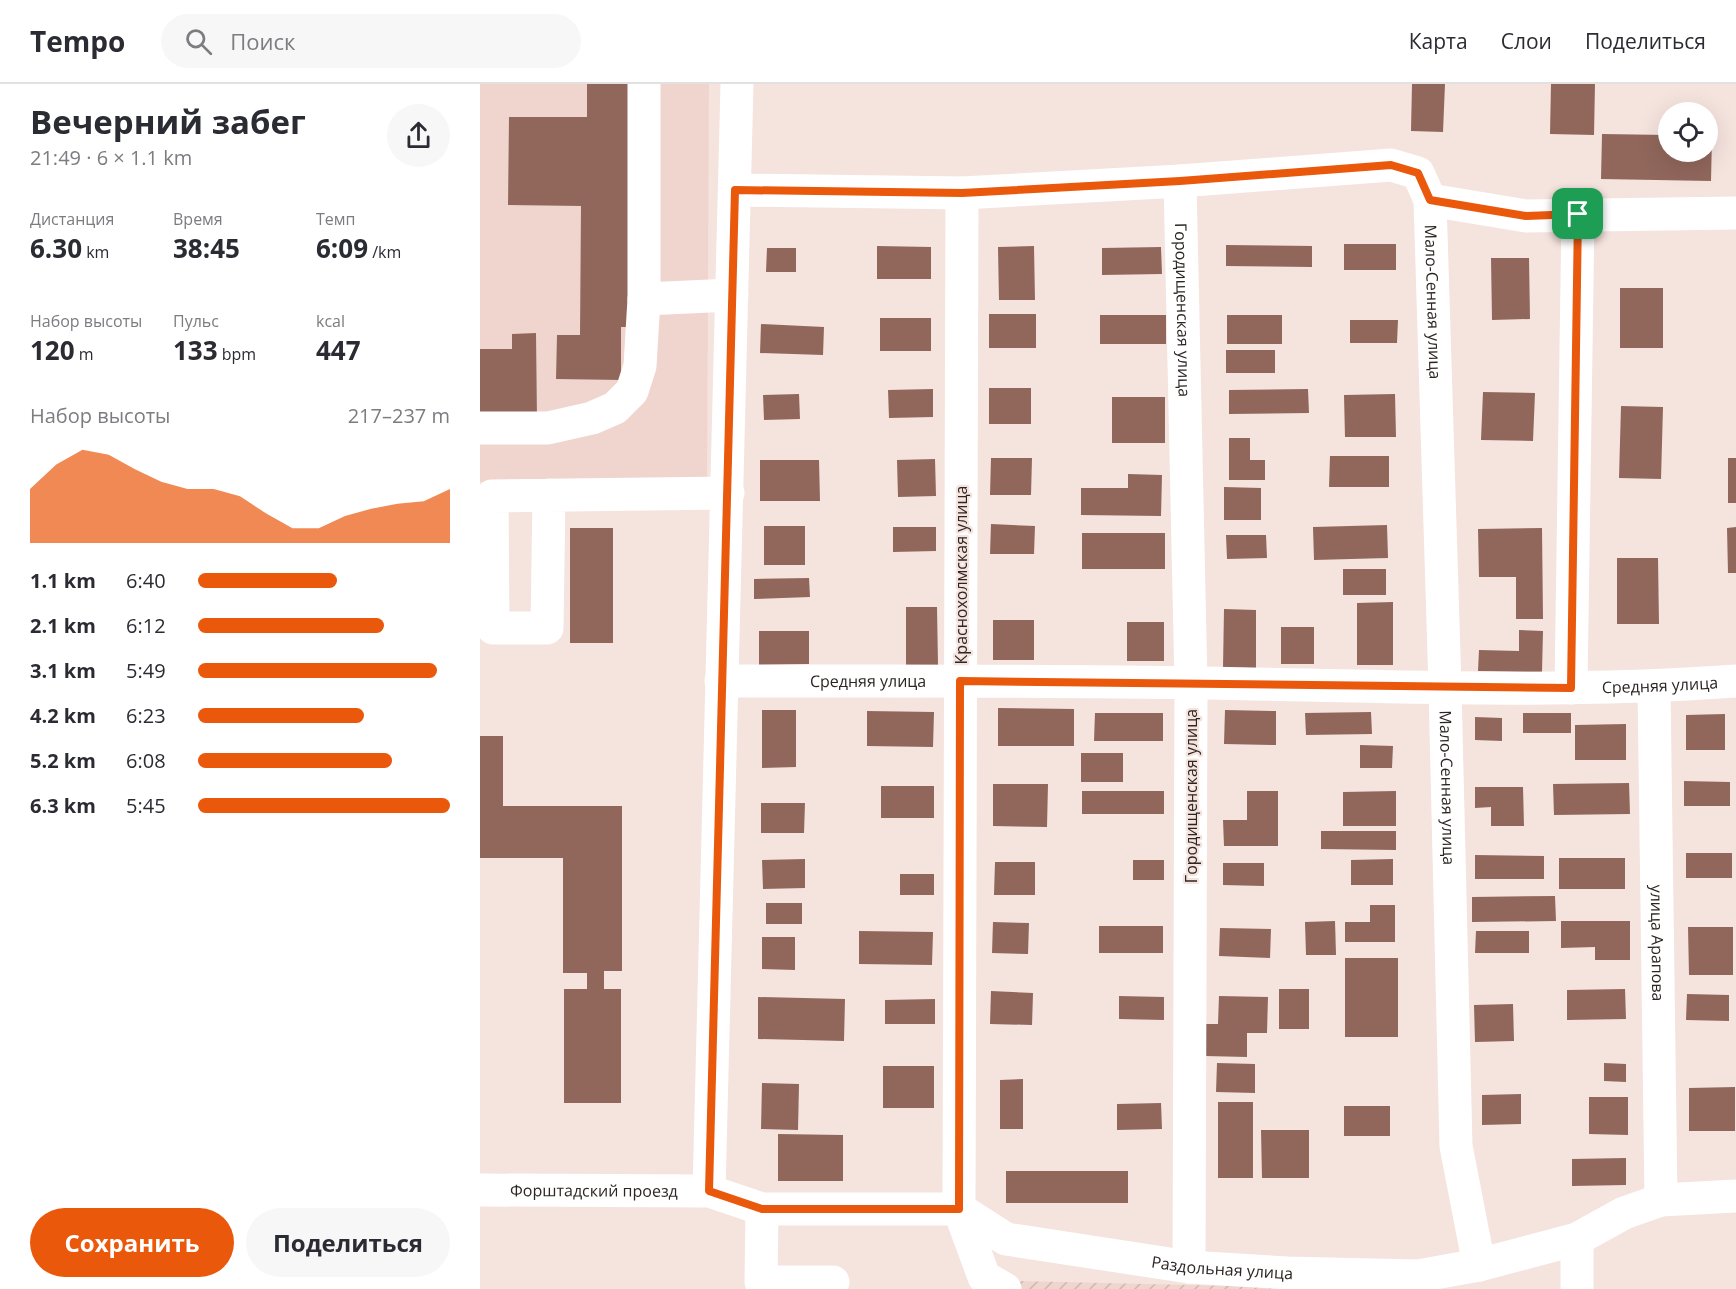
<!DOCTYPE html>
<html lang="ru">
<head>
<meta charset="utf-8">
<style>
	:root { --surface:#fff; --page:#f7f7f7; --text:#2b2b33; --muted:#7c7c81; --line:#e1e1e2; --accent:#ea580c }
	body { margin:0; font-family:"Open Sans",sans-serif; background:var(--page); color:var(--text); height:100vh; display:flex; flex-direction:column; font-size:22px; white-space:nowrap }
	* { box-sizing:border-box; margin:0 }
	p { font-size:20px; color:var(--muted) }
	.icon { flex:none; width:33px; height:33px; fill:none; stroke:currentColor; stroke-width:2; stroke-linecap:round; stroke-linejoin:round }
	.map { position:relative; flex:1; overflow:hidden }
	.side { display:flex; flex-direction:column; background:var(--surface); width:480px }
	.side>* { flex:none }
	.fabs { position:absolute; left:1178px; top:18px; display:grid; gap:12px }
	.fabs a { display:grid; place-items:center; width:60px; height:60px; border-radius:50%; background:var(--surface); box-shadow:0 6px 24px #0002; font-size:30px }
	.pin { position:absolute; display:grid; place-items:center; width:51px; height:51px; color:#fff; margin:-26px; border-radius:12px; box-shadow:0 3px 9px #0006 }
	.round { display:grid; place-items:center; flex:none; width:63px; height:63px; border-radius:32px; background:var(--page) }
	.summary { display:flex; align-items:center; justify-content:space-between; height:102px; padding:0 30px }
	h1 { font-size:33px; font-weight:700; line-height:45px }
	.metrics { display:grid; grid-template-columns:repeat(3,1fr); gap:9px; height:102px; padding:6px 30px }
	.metrics div { display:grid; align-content:center }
	.metrics b { font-size:26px; font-weight:700 }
	.metrics small { font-size:16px; font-weight:400 }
	.metrics p { font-size:16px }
	.chart { height:168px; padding:12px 30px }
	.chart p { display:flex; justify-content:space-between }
	.chart svg { width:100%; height:108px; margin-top:6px; fill:var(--accent); opacity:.7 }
	.primary-button { display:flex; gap:12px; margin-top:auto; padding:12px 30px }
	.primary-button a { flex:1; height:69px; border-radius:36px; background:var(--accent); color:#fff; font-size:24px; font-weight:700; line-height:69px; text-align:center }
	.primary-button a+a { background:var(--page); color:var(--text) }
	ul { padding:0 30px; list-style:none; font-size:20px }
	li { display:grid; grid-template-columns:96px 72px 1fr; align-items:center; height:45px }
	li i { height:15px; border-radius:8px; background:var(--accent) }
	header { display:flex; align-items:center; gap:36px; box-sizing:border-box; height:84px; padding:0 30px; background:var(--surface); border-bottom:2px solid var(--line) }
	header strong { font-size:28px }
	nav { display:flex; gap:33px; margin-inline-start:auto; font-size:21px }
	.search { width:420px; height:54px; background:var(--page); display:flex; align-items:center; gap:15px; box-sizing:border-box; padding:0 21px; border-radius:33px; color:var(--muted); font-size:22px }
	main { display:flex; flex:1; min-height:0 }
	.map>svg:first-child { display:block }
	.built { fill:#efd5ce }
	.industrial { fill:url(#industrial-furrows) }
	.building { fill:#91675c }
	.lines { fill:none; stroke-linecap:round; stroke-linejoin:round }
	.minor { stroke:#fff; stroke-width:33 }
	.route-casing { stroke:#fff; stroke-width:12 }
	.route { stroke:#ea580c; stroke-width:8 }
	.labels { text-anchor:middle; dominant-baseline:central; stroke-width:4.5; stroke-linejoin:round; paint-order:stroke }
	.street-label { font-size:16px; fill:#2c2523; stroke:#f5e3de }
</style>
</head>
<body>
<header>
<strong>Tempo</strong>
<div class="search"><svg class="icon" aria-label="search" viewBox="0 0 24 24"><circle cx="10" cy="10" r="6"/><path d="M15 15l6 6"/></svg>Поиск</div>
<nav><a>Карта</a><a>Слои</a><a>Поделиться</a></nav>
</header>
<main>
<section class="side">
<div class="summary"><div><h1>Вечерний забег</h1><p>21:49 · 6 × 1.1 km</p></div><a class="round"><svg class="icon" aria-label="share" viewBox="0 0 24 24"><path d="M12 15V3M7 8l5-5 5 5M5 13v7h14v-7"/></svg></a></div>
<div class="metrics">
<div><p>Дистанция</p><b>6.30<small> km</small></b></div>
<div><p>Время</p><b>38:45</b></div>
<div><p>Темп</p><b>6:09<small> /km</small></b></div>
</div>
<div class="metrics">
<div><p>Набор высоты</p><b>120<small> m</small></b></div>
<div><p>Пульс</p><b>133<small> bpm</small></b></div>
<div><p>kcal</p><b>447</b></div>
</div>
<div class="chart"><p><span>Набор высоты</span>217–237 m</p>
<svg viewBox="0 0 160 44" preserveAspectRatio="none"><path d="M0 44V22L10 12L20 6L30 8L40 14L50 19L60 22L70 22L80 25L90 32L100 38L110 38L120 33L130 30L140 28L150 27L160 22V44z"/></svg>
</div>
<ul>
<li><b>1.1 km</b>6:40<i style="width:55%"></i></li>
<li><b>2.1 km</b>6:12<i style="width:74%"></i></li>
<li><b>3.1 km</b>5:49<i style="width:95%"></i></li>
<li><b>4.2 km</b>6:23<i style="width:66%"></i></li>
<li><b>5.2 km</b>6:08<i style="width:77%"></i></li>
<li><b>6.3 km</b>5:45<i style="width:100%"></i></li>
</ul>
<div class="primary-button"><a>Сохранить</a><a>Поделиться</a></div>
</section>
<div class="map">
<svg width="1256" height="1205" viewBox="0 0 1256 1205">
	<defs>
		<pattern id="industrial-furrows" width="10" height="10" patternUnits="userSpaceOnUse" patternTransform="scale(1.5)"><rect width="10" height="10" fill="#efd5ce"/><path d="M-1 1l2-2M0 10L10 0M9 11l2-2" fill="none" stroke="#cdb7b1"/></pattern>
	</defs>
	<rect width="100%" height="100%" fill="#f5e3de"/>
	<polygon class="built" points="0,0 229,0 227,399 0,398"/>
	<polygon class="industrial" points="538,1197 871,1205 539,1205"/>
	<g class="building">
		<polygon points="107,0 153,0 150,243 141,243 141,296 76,295 77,251 100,251 101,122 28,121 29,33 107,33"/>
		<polygon points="932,0 965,0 963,48 931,47"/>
		<polygon points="1071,0 1115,0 1114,51 1070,50"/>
		<polygon points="1122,50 1188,51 1188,68 1227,68 1227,52 1232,52 1231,97 1121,95"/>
		<rect x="864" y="160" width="52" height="26"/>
		<polygon points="746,161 832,162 832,183 746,182"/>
		<polygon points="397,162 451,163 451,195 397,195"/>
		<polygon points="554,162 555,216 519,216 518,163"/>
		<polygon points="681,163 682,190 622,191 622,164"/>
		<polygon points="287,164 316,164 316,188 286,188"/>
		<polygon points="1011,174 1049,174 1050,235 1012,236"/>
		<rect x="1140" y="204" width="43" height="60"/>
		<rect x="509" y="230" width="47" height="34"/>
		<rect x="620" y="231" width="66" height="29"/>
		<rect x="747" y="231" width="55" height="29"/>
		<rect x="400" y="234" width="51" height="33"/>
		<polygon points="870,236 918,236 917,259 870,259"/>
		<polygon points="281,240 344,243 343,271 280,269"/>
		<polygon points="56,249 57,336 0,336 0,265 32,265 32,250"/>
		<rect x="746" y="266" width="49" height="23"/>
		<rect x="509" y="304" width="42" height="36"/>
		<polygon points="453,305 453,333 409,334 408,306"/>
		<polygon points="828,305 829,329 749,330 749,306"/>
		<polygon points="1003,308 1055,309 1053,357 1001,356"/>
		<polygon points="319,310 320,335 284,336 283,311"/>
		<polygon points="915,310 916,353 865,353 864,311"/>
		<rect x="632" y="313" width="53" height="46"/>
		<polygon points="1141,322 1183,323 1181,395 1139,394"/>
		<polygon points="749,354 770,354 770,376 785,376 785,396 749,396"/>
		<polygon points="850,372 909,372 909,403 849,403"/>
		<polygon points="511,374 552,374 551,411 510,411"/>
		<rect x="1248" y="374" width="8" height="45"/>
		<polygon points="455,375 456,412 418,413 417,376"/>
		<polygon points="280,376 339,376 340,417 280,417"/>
		<polygon points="648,390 682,391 681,432 601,431 601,404 648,404"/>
		<polygon points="744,403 781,404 781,436 744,436"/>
		<polygon points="511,440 555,442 554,470 510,470"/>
		<polygon points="907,441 908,474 834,476 833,443"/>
		<rect x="284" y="442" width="41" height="39"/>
		<polygon points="413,443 456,443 456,467 413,468"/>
		<polygon points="1256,443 1256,489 1248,489 1247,444"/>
		<rect x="90" y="444" width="43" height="115"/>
		<polygon points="1062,444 1063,535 1036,535 1036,493 999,493 998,445"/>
		<rect x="602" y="449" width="83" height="36"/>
		<polygon points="746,451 786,451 787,474 747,475"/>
		<polygon points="1137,474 1178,474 1179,540 1137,540"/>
		<rect x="863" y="485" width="43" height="26"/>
		<polygon points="329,494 330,513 274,515 274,495"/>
		<polygon points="913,518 913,581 877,581 877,519"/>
		<polygon points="426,523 457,523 458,581 426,581"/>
		<polygon points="744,525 776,526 776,584 743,584"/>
		<rect x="513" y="536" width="41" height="40"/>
		<rect x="647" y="538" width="37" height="39"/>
		<rect x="801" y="543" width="33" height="37"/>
		<polygon points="1039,546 1063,547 1062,588 998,587 999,566 1039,567"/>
		<polygon points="279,547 329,547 329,580 279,581"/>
		<polygon points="518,624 594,625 594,662 518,662"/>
		<polygon points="282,626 316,626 316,683 282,684"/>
		<polygon points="745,626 796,627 796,661 744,660"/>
		<polygon points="387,627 454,628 453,663 387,662"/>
		<polygon points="891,628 892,650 826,651 825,629"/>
		<polygon points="615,629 683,629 683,657 614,657"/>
		<rect x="1043" y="629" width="48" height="20"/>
		<polygon points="1245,630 1245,666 1206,666 1206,631"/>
		<polygon points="995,633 1022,634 1022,657 995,656"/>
		<polygon points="1146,640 1146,676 1095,676 1095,641"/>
		<polygon points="0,652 23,652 23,722 142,722 142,887 124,887 124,905 141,905 141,1019 84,1019 84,905 107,905 107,889 83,889 83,774 0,774"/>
		<polygon points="880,661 913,662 912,684 880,684"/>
		<rect x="601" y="669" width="42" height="29"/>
		<polygon points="1204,697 1250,698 1250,722 1204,722"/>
		<polygon points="1149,699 1150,730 1074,731 1073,700"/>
		<polygon points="513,700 568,700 567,743 513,742"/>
		<rect x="401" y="702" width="53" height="32"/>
		<polygon points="995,703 1043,703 1044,742 1011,742 1011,723 995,724"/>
		<rect x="602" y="707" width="82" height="23"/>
		<polygon points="767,707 798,707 798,762 744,762 743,736 767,736"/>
		<polygon points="916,707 916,742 863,742 863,708"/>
		<polygon points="281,719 325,719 324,749 281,749"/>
		<polygon points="841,747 916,747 916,766 841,765"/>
		<rect x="1206" y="769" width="46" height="25"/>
		<polygon points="995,771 1064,772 1064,795 995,795"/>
		<rect x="1079" y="774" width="66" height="31"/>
		<polygon points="325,775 325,804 283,805 282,776"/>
		<polygon points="913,775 913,801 871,801 871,776"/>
		<rect x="653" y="776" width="31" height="20"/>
		<polygon points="515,778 555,778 555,811 514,811"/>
		<polygon points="743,779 784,779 784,802 743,801"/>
		<rect x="420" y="790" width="34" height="21"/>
		<polygon points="1075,812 1076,837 992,838 992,813"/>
		<rect x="286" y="819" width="36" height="21"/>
		<polygon points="890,821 915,821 915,858 865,858 865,838 890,838"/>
		<polygon points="855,837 856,871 826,871 825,838"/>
		<polygon points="1081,837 1150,837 1150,876 1115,876 1115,863 1081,864"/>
		<polygon points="513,838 549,839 548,870 512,869"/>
		<rect x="619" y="842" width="64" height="27"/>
		<polygon points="1208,843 1253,843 1253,891 1209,891"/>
		<polygon points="740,844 791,845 790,874 739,872"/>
		<polygon points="379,847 453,848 452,881 379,880"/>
		<polygon points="996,847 1049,847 1049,869 995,869"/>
		<polygon points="282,853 315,853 315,886 282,885"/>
		<rect x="865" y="874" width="53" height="79"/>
		<rect x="799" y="905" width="30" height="40"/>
		<polygon points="1145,905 1146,935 1087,936 1087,906"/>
		<polygon points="511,907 553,909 552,941 510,940"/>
		<polygon points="1207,910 1249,911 1249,937 1206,936"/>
		<polygon points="639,912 684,913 684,936 639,935"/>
		<polygon points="739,912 788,913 787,949 767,949 767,973 725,972 725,940 738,940"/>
		<polygon points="278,913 365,915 364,957 278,955"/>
		<polygon points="455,915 455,940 405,940 405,916"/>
		<polygon points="1033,920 1034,957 995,958 994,921"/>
		<polygon points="737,979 775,980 775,1009 736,1008"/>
		<polygon points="1124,979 1146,980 1146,998 1124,997"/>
		<rect x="403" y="982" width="51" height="42"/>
		<polygon points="543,995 543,1045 520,1045 520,996"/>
		<polygon points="282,999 319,1000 318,1046 281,1045"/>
		<polygon points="1255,1003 1255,1047 1209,1047 1209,1004"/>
		<polygon points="1041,1010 1041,1040 1002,1041 1002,1011"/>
		<polygon points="1109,1013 1148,1013 1148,1051 1109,1050"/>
		<rect x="738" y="1018" width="35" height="76"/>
		<polygon points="681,1019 682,1045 637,1046 637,1020"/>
		<rect x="864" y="1022" width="46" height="30"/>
		<polygon points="781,1046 829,1046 829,1094 782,1094"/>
		<polygon points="298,1050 363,1051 363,1097 298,1097"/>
		<polygon points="1146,1074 1146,1101 1092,1102 1092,1075"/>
		<rect x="526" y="1087" width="122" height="32"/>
	</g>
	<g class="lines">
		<g class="minor">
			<path id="s1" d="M 700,97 L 711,599 L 709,1183"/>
			<polyline points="255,106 482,109 700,97 911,81 938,89 950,116 1046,132 1256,129"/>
			<polyline points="482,109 479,1125 504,1193 525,1205"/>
			<path id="s2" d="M 950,116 L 965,604 L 976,1062 L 999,1181"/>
			<polyline points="164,215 252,211"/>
			<polyline points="0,344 68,344 112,334 135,324 152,307 160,282 164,215 164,0"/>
			<polyline points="69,411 67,544 13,544 12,412 248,409"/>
			<path id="s3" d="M 241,597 C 403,597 564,596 726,599 C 902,602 1080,610 1256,597"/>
			<path id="s4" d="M 1174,603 L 1181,1116"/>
			<polyline points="1091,604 1098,130"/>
			<path id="s5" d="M 0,1106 L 229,1107 L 282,1125 L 479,1125 L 526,1155 L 709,1183 L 808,1189 L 938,1192 L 999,1181 L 1097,1155 L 1144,1129 L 1181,1116 L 1256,1112"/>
			<polyline points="229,1107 257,0"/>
			<polyline points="282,1125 281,1198 353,1198"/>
			<polyline points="1097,1155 1097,1205"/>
		</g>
	</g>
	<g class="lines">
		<defs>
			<polygon id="route" points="911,81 938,89 950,116 1046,132 1098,130 1091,604 480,597 479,1125 282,1125 229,1107 255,106 482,109 700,97"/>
		</defs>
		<use href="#route" class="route-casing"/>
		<use href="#route" class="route"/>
	</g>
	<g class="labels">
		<g class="street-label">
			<text stroke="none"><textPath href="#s2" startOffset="102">Мало-Сенная улица</textPath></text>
			<text stroke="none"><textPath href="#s1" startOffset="129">Городищенская улица</textPath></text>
			<text transform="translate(481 491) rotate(-90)">Краснохолмская улица</text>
			<text stroke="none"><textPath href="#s3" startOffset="147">Средняя улица</textPath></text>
			<text stroke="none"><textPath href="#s3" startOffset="939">Средняя улица</textPath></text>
			<text stroke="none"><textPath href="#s2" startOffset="588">Мало-Сенная улица</textPath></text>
			<text transform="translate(711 712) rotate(-90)">Городищенская улица</text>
			<text stroke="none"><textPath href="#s4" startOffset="256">улица Арапова</textPath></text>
			<text stroke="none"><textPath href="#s5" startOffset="114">Форштадский проезд</textPath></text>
			<text stroke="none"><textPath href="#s5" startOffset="756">Раздольная улица</textPath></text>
		</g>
	</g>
</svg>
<div class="fabs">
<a><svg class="icon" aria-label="locate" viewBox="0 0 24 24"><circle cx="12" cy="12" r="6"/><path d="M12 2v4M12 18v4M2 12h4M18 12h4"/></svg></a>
</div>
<div class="pin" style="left:1098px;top:130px;background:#1e9e55"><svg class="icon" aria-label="arrive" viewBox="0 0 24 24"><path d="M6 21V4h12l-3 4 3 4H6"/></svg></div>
</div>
</main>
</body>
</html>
